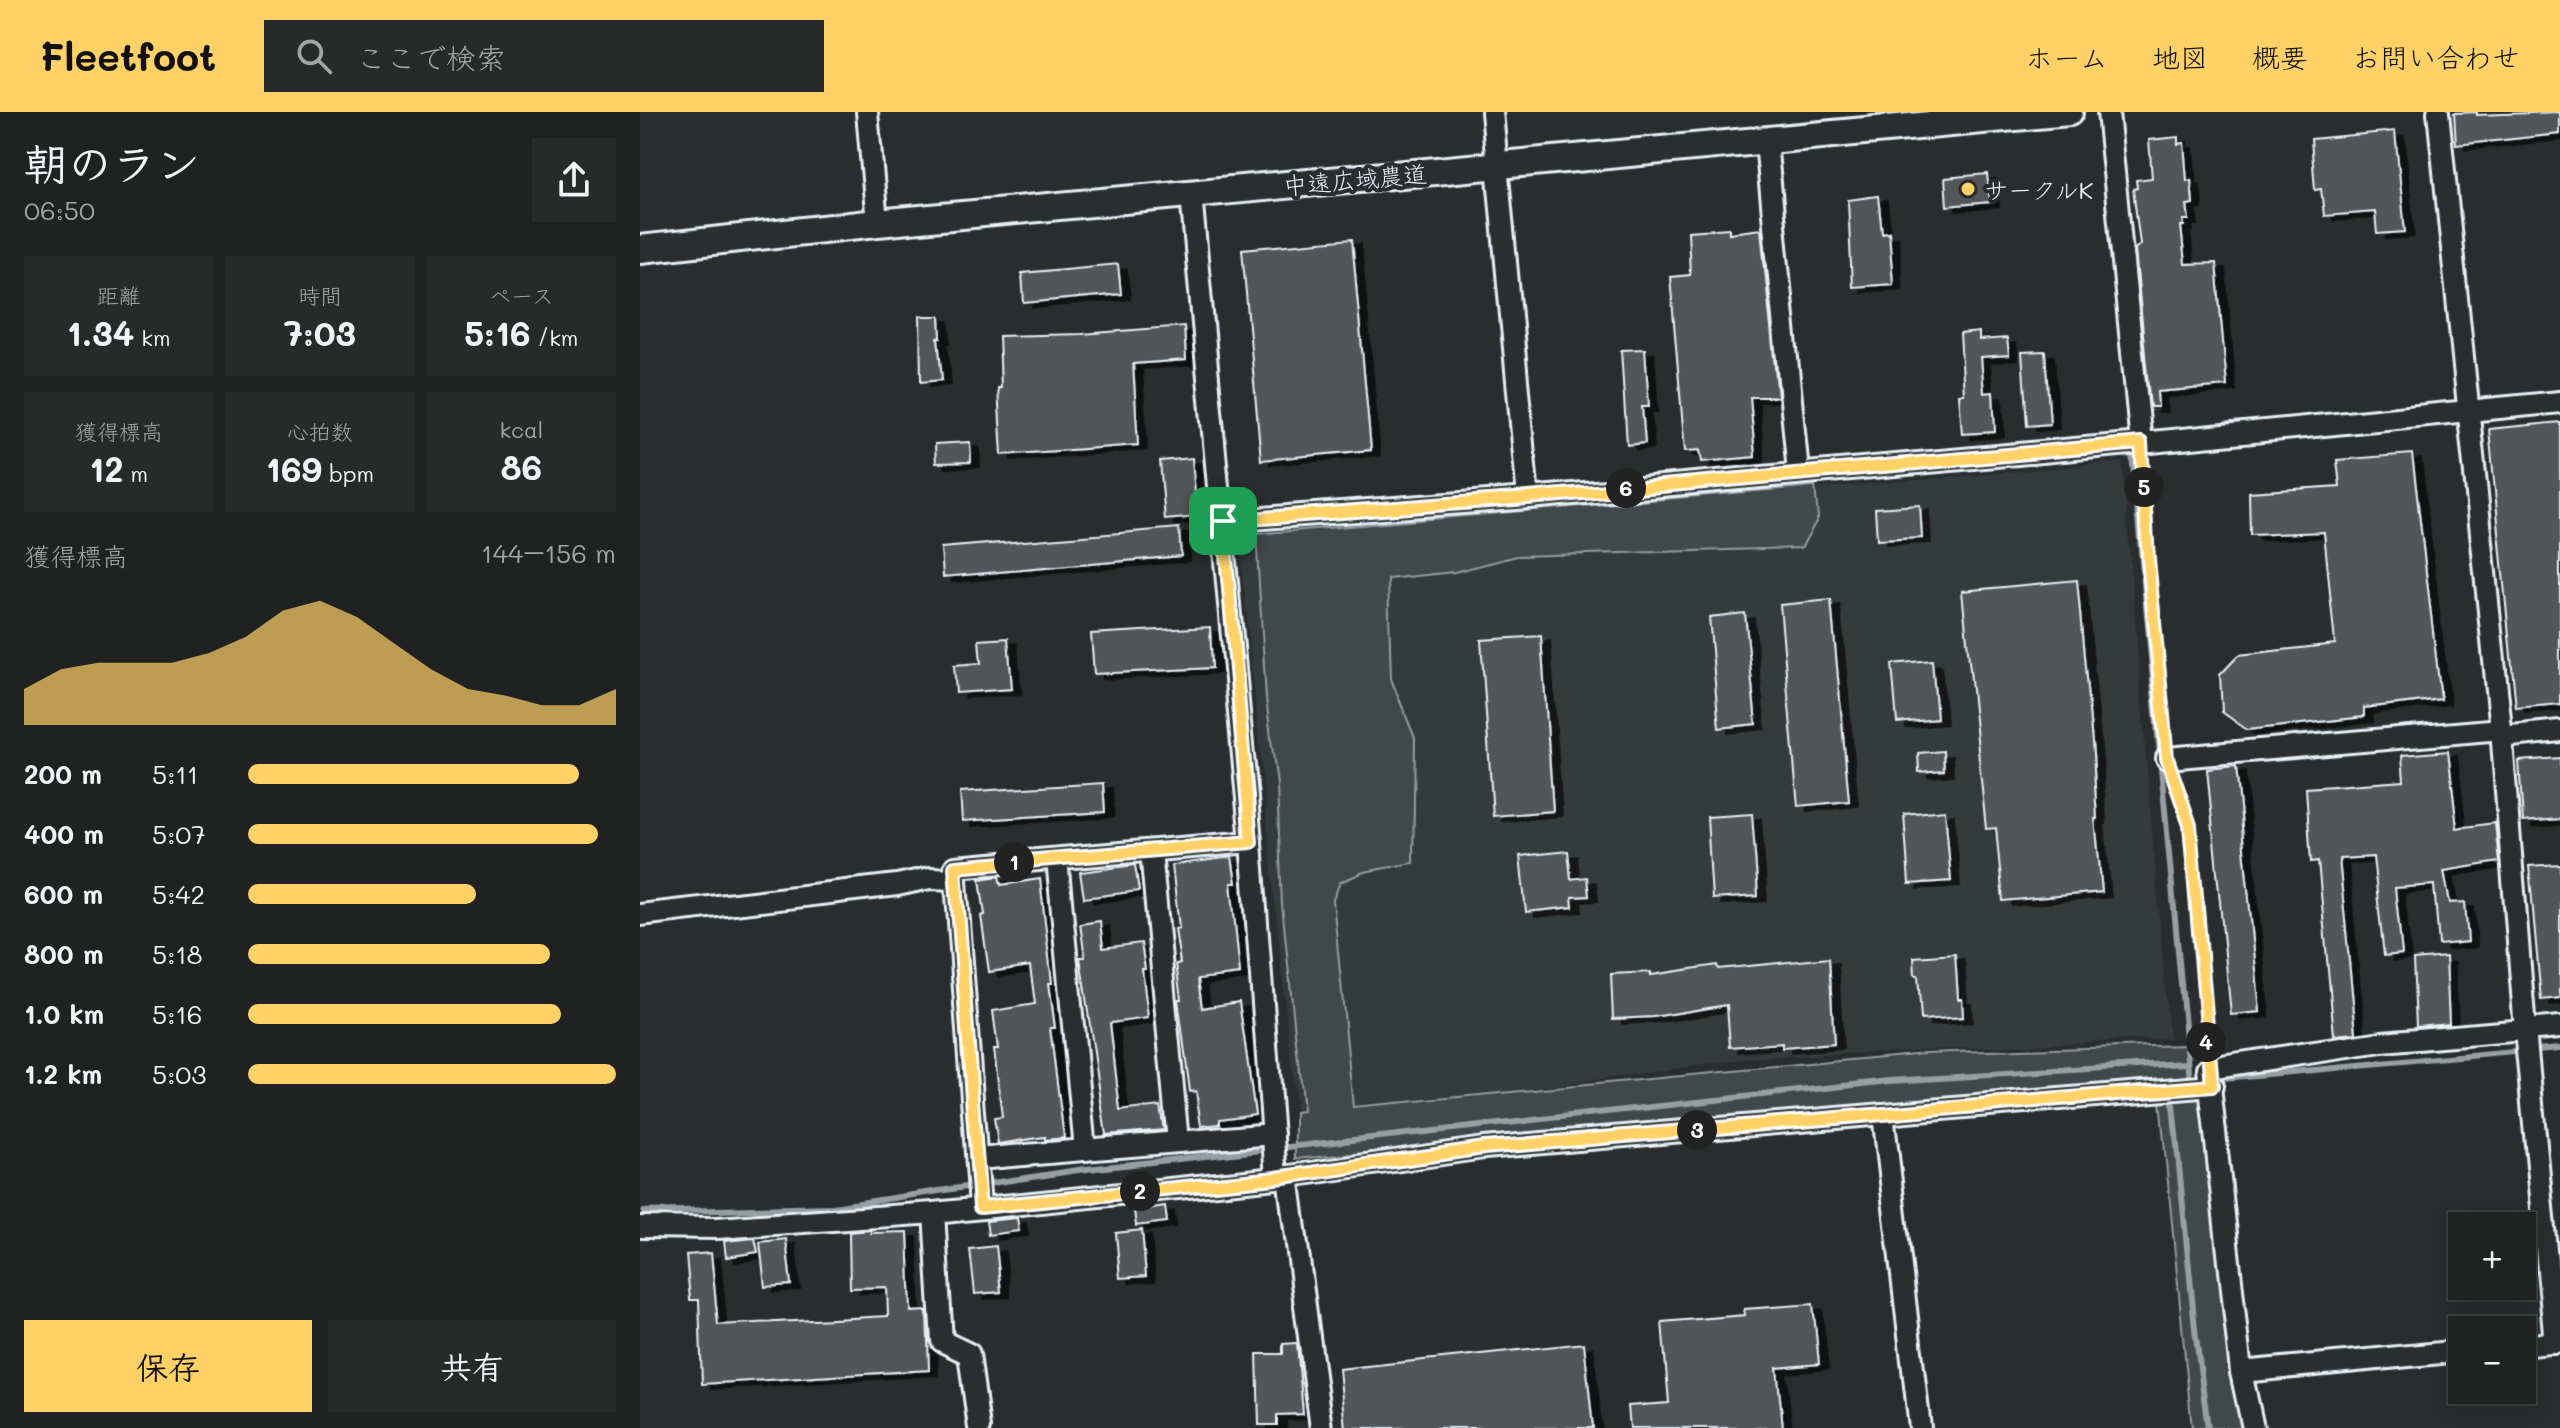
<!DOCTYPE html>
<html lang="ja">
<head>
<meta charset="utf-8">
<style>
	:root { --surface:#202222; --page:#282a2a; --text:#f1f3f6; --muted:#a2a4a5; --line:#3d3f40; --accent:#ffd166 }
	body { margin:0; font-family:Mali,"Klee One",sans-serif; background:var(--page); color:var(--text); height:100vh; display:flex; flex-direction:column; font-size:30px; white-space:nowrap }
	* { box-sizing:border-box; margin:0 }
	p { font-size:26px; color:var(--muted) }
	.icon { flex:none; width:44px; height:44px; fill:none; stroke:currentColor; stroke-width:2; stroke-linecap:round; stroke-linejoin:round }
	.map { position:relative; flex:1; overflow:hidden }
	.drawer { display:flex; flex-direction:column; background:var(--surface); width:640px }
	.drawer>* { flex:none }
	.fabs { position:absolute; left:1808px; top:1100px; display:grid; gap:16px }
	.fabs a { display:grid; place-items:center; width:88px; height:88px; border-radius:0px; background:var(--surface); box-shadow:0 4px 20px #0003,0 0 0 2px var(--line); font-size:40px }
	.pin { position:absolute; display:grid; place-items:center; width:68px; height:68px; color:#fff; margin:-34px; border-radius:16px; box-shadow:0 4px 12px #0006 }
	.km { position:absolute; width:40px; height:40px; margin:-20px; border-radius:50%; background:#222; color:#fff; font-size:22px; line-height:40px; text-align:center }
	.round { display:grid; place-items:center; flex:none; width:84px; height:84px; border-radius:0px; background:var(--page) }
	.headline { display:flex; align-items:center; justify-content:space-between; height:136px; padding:0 24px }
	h1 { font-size:44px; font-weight:700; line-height:60px }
	.metrics { display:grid; grid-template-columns:repeat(3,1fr); gap:12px; height:136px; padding:8px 24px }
	.metrics div { display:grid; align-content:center; border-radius:0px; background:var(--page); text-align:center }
	.metrics b { font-size:34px; font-weight:700 }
	.metrics small { font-size:22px; font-weight:400 }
	.metrics p { font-size:22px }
	.chart { height:224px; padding:16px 24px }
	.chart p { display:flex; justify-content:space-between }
	.chart svg { width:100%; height:144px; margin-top:8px; fill:var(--accent); opacity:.7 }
	.action { display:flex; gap:16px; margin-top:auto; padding:16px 24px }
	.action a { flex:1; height:92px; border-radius:0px; background:var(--accent); color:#111; font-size:32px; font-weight:700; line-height:92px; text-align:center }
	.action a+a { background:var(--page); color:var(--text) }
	ul { padding:0 24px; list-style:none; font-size:26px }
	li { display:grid; grid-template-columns:128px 96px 1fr; align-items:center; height:60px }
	li i { height:20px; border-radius:10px; background:var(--accent) }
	header { display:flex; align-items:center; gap:48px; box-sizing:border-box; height:112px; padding:0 40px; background:var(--accent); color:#111 }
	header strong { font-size:38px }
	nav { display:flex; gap:44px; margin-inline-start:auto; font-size:28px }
	.search { width:560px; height:72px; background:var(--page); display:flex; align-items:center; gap:20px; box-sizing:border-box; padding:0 28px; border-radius:0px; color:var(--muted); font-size:30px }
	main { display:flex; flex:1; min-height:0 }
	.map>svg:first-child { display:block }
	.built { fill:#363a3b }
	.green { fill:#424648; stroke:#959ca0; stroke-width:2 }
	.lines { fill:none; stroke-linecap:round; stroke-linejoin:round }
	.stream { stroke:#989fa3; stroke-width:6 }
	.building { fill:#535759; stroke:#e8f1f8; stroke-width:2; filter:url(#shadow) }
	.minor-casing { stroke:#e8f1f8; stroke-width:26 }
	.tertiary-casing { stroke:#e8f1f8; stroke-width:32 }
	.path { stroke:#e8f1f8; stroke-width:3; stroke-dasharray:6 6; stroke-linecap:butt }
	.minor { stroke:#2a2d2e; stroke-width:20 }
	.tertiary { stroke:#2a2d2e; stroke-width:26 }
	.route-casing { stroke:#fff; stroke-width:16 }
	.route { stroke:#ffd166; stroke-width:10 }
	.poi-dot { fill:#ffd166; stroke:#2a2d2e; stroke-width:3 }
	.labels { text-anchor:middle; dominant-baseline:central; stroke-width:8; stroke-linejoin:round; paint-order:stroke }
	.street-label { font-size:24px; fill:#e8f1f8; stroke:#2a2d2e }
	.poi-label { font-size:24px; fill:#e8f1f8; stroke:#2a2d2e; text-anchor:start }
</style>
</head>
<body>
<header>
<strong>Fleetfoot</strong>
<div class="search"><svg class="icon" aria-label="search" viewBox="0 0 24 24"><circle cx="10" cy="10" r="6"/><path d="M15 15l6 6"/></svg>ここで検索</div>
<nav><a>ホーム</a><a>地図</a><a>概要</a><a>お問い合わせ</a></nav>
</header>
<main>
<section class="drawer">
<div class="headline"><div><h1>朝のラン</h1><p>06:50</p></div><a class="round"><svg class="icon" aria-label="share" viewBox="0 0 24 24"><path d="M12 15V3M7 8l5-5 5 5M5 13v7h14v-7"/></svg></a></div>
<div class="metrics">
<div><p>距離</p><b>1.34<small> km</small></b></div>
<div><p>時間</p><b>7:03</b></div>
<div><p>ペース</p><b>5:16<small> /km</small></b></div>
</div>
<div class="metrics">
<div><p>獲得標高</p><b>12<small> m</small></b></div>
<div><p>心拍数</p><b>169<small> bpm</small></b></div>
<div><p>kcal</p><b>86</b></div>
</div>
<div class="chart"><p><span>獲得標高</span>144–156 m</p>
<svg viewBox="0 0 160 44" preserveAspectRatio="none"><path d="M0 44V33L10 27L20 25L30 25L40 25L50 22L60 17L70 9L80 6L90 11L100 19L110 27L120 33L130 35L140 38L150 38L160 33V44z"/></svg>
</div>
<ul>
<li><b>200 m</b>5:11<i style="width:90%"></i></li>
<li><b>400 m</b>5:07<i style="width:95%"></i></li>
<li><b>600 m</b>5:42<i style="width:62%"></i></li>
<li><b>800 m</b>5:18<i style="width:82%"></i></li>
<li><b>1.0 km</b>5:16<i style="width:85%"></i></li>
<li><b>1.2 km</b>5:03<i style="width:100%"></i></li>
</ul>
<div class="action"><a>保存</a><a>共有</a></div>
</section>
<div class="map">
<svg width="1920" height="1316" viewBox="0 0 1920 1316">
	<defs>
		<filter id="shadow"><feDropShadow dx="9" dy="5" stdDeviation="0" flood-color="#0009"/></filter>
	</defs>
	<rect width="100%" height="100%" fill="#2a2d2e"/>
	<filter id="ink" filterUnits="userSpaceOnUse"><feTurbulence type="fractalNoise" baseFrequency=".0125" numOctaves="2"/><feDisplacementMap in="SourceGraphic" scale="16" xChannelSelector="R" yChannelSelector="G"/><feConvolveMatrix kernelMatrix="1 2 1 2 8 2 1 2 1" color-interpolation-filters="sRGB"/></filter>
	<g filter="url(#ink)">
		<polygon class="built" points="1482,350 1529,926 1104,947 657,1011 599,427"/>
		<g class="green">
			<polygon points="1175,374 1178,406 1161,436 877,444 814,460 748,467 751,567 775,626 773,751 724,760 700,770 693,788 713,995 1285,941 1545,933 1550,969 655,1047 655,1000 663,999 642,793 637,673 626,586 616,422"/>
			<polygon points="1565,975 1612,1316 1552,1316 1519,978"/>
		</g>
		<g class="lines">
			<g class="stream">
				<polyline points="1487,287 1550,969"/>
				<polyline points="1571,967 1920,936"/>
				<polyline points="1532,982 1555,1217 1568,1316"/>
				<polyline points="4,1100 193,1095 438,1058 1250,969 1546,951"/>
			</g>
		</g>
		<g class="building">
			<polygon points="1837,0 1837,3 1920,0 1920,22 1816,33 1814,1"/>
			<polygon points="1755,19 1765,120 1737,122 1735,100 1684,104 1681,77 1675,78 1671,27"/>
			<polygon points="1538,25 1538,32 1544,31 1547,69 1551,68 1553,92 1547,93 1549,108 1543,108 1544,114 1541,114 1545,152 1576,151 1587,274 1517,280 1518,295 1510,295 1495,137 1500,132 1493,77 1497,76 1496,68 1512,66 1509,28"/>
			<polygon points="1347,62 1350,90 1307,94 1305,66"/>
			<polygon points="1238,84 1242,121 1249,120 1253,172 1212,175 1208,88"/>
			<polygon points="1089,116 1089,121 1121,117 1138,285 1110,285 1115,345 1062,350 1060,338 1045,339 1030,165 1050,163 1048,119"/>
			<polygon points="712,127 731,338 621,348 602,137"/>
			<polygon points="478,152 481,182 384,191 382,161"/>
			<polygon points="280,204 300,204 301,226 298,226 302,268 281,270"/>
			<polygon points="544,214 546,248 493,252 498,333 362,343 358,276 361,276 359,224 442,222"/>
			<polygon points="1339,220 1339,228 1367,226 1369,243 1341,245 1344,281 1353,280 1355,320 1322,322 1319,282 1324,282 1320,222"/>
			<polygon points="1005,237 1009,295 1002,295 1005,331 987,333 981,238"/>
			<polygon points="1405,239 1410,312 1387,314 1382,240"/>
			<polygon points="1920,310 1920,592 1876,596 1849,317"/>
			<polygon points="330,330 331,350 296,351 295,332"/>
			<polygon points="1772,342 1801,587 1724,596 1724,605 1607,618 1582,600 1580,563 1599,543 1695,532 1684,420 1610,423 1609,380 1700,374 1697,348"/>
			<polygon points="552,346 557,405 525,408 520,349"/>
			<polygon points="1280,393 1282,426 1237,428 1235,396"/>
			<polygon points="539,416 541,444 303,465 301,436"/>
			<polygon points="1437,468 1453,642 1457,707 1455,707 1462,780 1363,789 1356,716 1346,717 1322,479"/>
			<polygon points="1191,488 1209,689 1158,694 1140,493"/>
			<polygon points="1105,501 1116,612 1079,616 1069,505"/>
			<polygon points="570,515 572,556 454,562 451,522"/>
			<polygon points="901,524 913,699 853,704 841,528"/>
			<polygon points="368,526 372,577 316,581 314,553 341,551 339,528"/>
			<polygon points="1292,548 1297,607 1257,611 1252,552"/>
			<polygon points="1303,639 1304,658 1279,660 1278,641"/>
			<polygon points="1808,639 1817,716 1855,711 1859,750 1804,759 1810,791 1825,790 1828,830 1799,833 1794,773 1755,776 1762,842 1744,844 1733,745 1699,747 1716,921 1694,923 1678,749 1671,750 1666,676 1764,669 1762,643"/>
			<polygon points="1920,646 1920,707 1883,710 1879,649"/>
			<polygon points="1596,654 1620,900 1591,903 1567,657"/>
			<polygon points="463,671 465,700 322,709 320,680"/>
			<polygon points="1305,698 1311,769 1269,772 1264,702"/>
			<polygon points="1112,702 1118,784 1072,787 1067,705"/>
			<polygon points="928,739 931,767 947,765 949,784 932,785 933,795 886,800 880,744"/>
			<polygon points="592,745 596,771 591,771 600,862 558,867 562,896 599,890 615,1002 580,1007 580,1012 561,1014 556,979 550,980 538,887 541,887 536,852 540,851 535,817 539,816 532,753"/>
			<polygon points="1920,752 1920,886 1901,888 1889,754"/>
			<polygon points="495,753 499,779 444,786 440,760"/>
			<polygon points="359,764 361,773 400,767 412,871 409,871 415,916 410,916 424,1026 405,1028 405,1025 358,1032 354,1006 362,1005 354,937 358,937 353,899 395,892 390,854 349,860 341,804 345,803 340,767"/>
			<polygon points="460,809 463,836 501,831 505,857 502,857 508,906 470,911 480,999 520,994 524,1018 466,1023 440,845 445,845 440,812"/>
			<polygon points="1315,842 1318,887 1322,887 1323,905 1281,908 1278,863 1275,863 1274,845"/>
			<polygon points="1806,845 1809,911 1776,914 1773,848"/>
			<polygon points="1189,846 1194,932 1142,936 1142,931 1090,935 1087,893 1013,905 973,907 971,862 1011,860 1011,863 1077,853 1078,857"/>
			<polygon points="525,1094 527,1110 496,1114 494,1099"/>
			<polygon points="377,1106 379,1119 348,1123 346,1109"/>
			<polygon points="231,1118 231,1121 268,1120 271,1200 287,1199 289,1258 62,1272 59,1188 50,1188 46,1143 71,1141 78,1213 248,1204 247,1175 210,1176 209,1120"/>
			<polygon points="502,1118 506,1164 480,1166 476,1121"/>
			<polygon points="115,1126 118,1140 86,1145 84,1129"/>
			<polygon points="146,1127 151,1173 125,1175 120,1130"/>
			<polygon points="356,1134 361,1180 335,1182 330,1137"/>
			<polygon points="1173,1192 1179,1252 1137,1256 1143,1316 990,1316 988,1294 1029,1291 1022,1210 1105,1203 1104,1197"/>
			<polygon points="657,1231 663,1302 637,1303 637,1313 619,1313 617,1242 643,1242 643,1232"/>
			<polygon points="944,1231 953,1316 705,1316 699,1257"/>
		</g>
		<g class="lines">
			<defs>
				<g id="minor">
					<polyline points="227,0 237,111"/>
					<polyline points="852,0 888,386"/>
					<polyline points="1468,0 1501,331"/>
					<polyline points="1798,0 1861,617"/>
					<polyline points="1126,30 1158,360"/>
					<polyline points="551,82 611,730 636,1066"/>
					<polyline points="583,409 888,386 1501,331 1920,290"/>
					<polyline points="1862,625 1920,619"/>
					<polyline points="1527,646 1861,617 1885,918 1915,1231"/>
					<polyline points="511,739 538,1030"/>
					<polyline points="417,747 445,1038"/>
					<polyline points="0,803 257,773 290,766 316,767"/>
					<polyline points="1243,1002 1280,1316"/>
					<polyline points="337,1047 633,1022"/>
					<polyline points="648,1064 681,1316"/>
					<polyline points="340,1095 315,755 611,730"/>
					<polyline points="294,1101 302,1229 329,1242 339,1316"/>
					<polyline points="0,1115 77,1116 294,1101 636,1066 844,1036 1572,974"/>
					<polyline points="1882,1234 1920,1230"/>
					<polyline points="1601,1260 1822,1239"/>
					<polyline points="1613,1316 1601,1260 1568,956 1742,930 1920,915"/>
				</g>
				<polyline id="tertiary" points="0,137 237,111 1429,0"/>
			</defs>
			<use href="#minor" class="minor-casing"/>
			<use href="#tertiary" class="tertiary-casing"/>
			<g class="path">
				<polyline points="1502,351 1525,627"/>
				<polyline points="1534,665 1550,713 1567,938"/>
			</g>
			<use href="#minor" class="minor"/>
			<use href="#tertiary" class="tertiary"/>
		</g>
	</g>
	<g class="lines" filter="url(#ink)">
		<defs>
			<polygon id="route" points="1501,331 1508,447 1527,646 1550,713 1572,974 844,1036 636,1066 340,1095 315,755 611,730 583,409 888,386"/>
		</defs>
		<use href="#route" class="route-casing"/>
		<use href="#route" class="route"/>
	</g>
	<circle class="poi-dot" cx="1328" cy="77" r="8"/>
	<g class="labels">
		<g class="street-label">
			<text transform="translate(715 67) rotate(-5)">中遠広域農道</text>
		</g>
		<g class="poi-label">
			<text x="1344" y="77">サークルK</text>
		</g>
	</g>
</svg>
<div class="fabs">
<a>+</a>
<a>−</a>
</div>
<div class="pin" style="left:583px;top:409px;background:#1e9e55"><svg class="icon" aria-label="arrive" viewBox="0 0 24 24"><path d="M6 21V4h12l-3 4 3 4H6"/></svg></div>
<b class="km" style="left:374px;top:750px">1</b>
<b class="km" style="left:500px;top:1079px">2</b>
<b class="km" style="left:1057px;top:1018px">3</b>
<b class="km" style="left:1566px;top:930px">4</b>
<b class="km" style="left:1504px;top:375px">5</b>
<b class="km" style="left:986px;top:376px">6</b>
</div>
</main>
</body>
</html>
